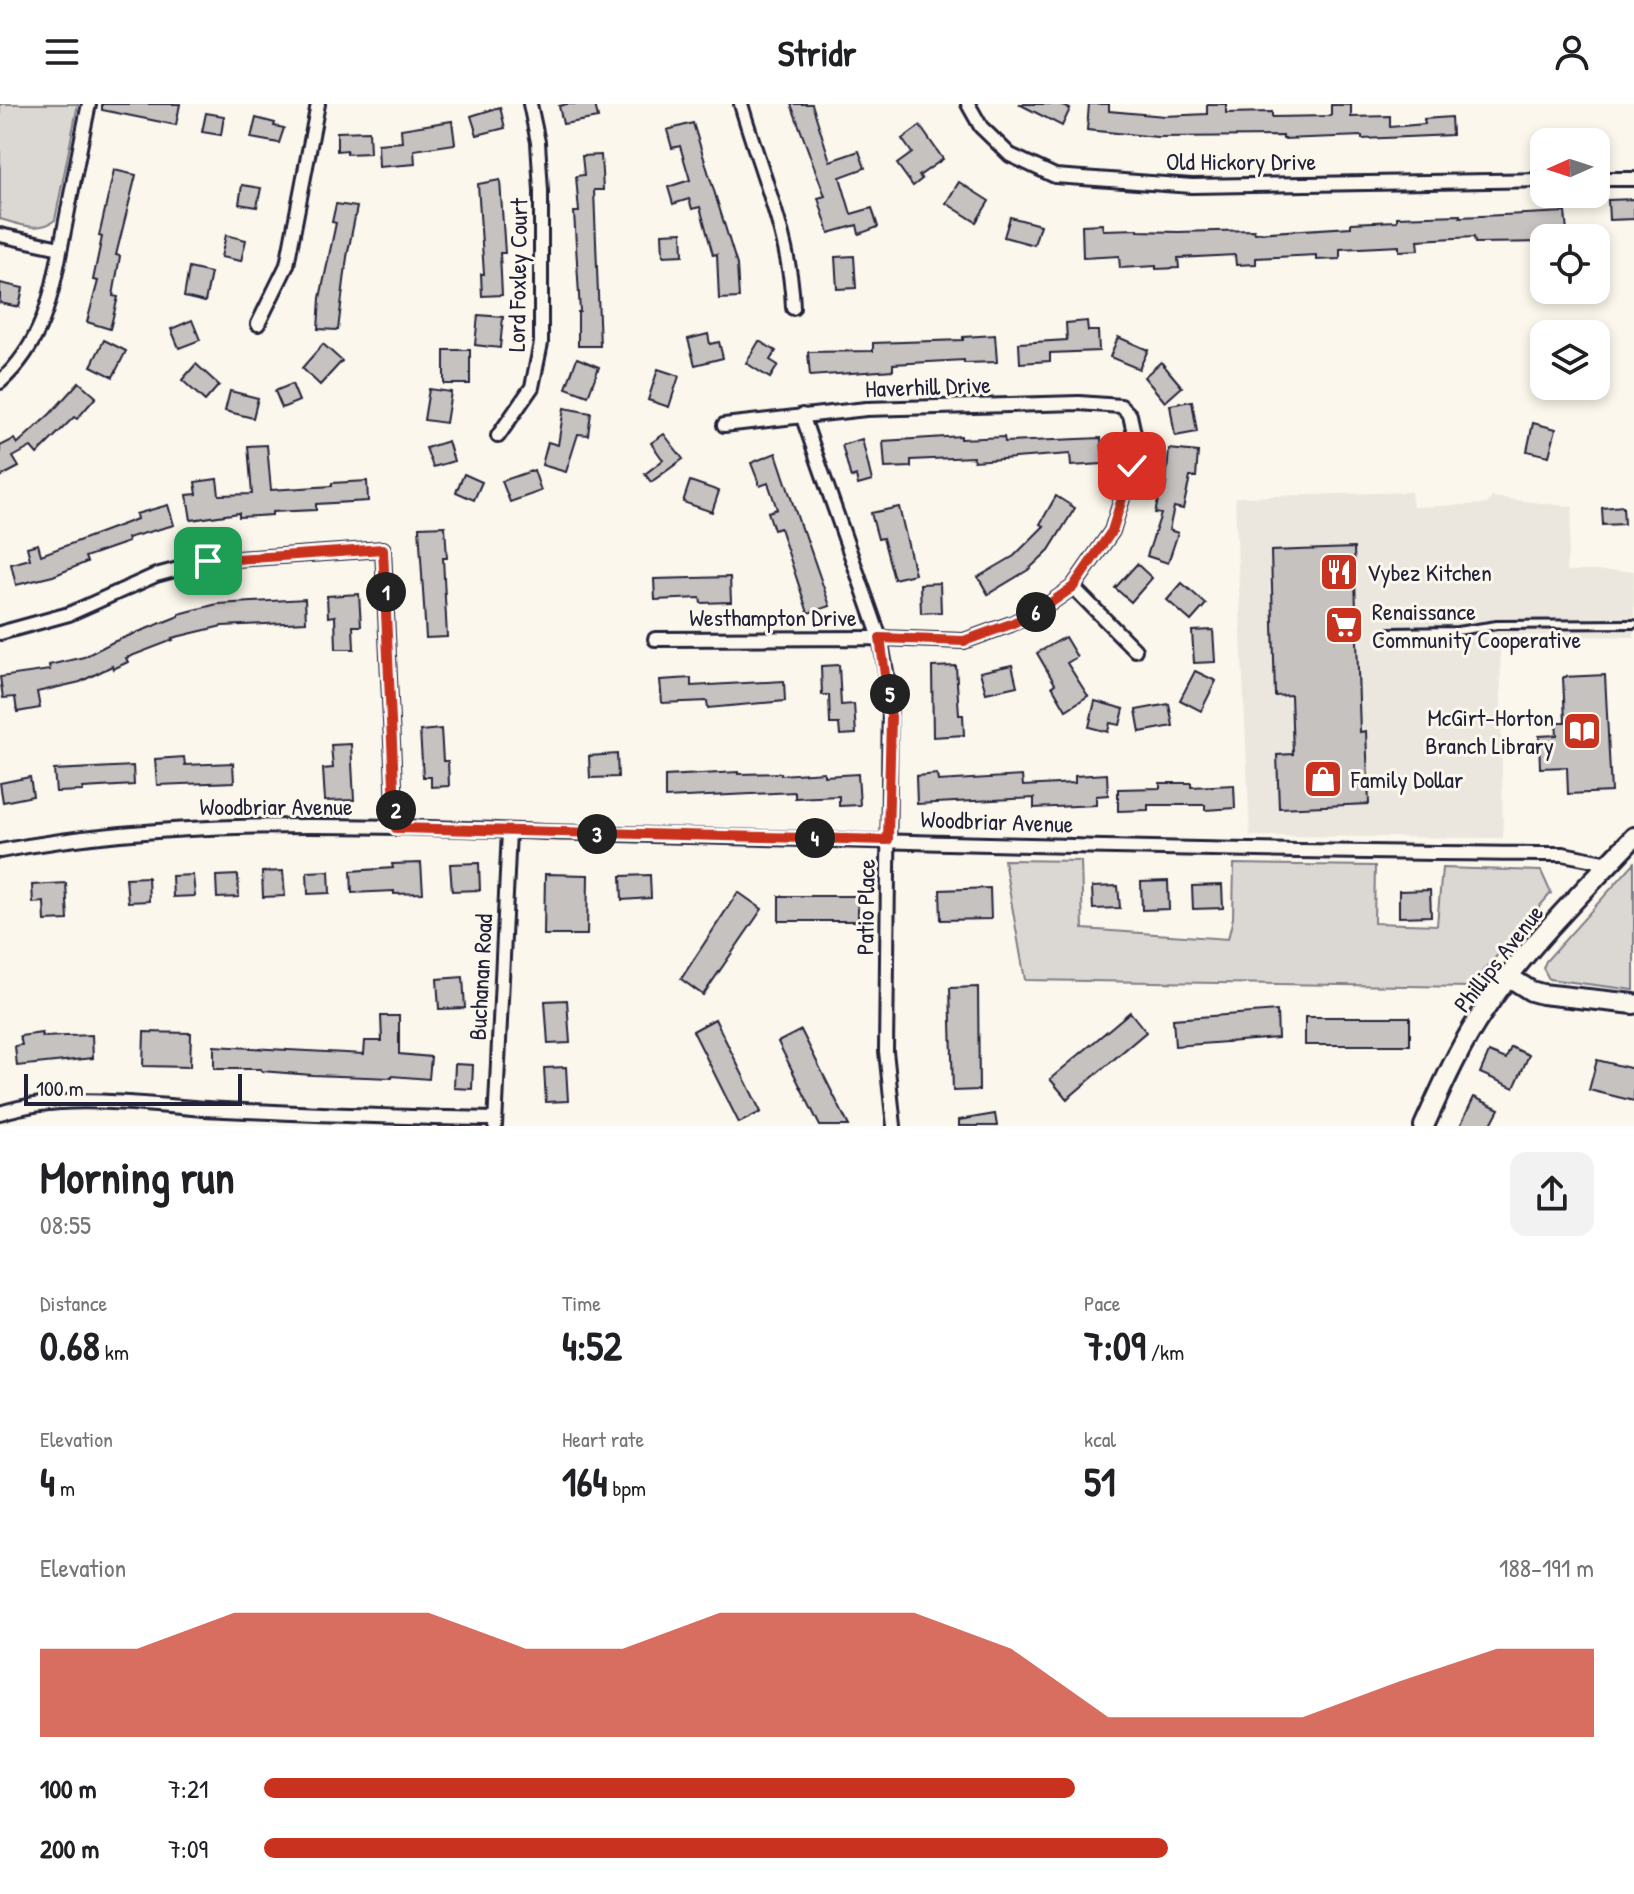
<!DOCTYPE html>
<html lang="en">
<head>
<meta charset="utf-8">
<style>
	:root { --surface:#fff; --page:#f2f2f2; --text:#202124; --muted:#757577; --accent:#c8321e }
	body { margin:0; font-family:"Patrick Hand",sans-serif; background:var(--page); color:var(--text); height:100vh; display:flex; flex-direction:column; font-size:30px; white-space:nowrap }
	* { box-sizing:border-box; margin:0 }
	p { font-size:26px; color:var(--muted) }
	.icon { flex:none; width:44px; height:44px; fill:none; stroke:currentColor; stroke-width:2; stroke-linecap:round; stroke-linejoin:round }
	.map { position:relative; height:1022px; overflow:hidden }
	.sheet { display:flex; flex-direction:column; background:var(--surface); flex:1 }
	.sheet>* { flex:none }
	.needle { width:52px; rotate:267deg }
	.fabs { position:absolute; left:1530px; top:24px; display:grid; gap:16px }
	.fabs a { display:grid; place-items:center; width:80px; height:80px; border-radius:16px; background:var(--surface); box-shadow:0 4px 12px #0003; font-size:40px }
	.scale { position:absolute; left:24px; bottom:20px; width:218px; box-sizing:border-box; padding-left:8px; border:4px solid #22223b; border-top:0; font-size:22px; line-height:28px; white-space:nowrap; color:#22223b; -webkit-text-stroke:6px #fbf7ec; paint-order:stroke }
	.pin { position:absolute; display:grid; place-items:center; width:68px; height:68px; color:#fff; margin:-34px; border-radius:16px; box-shadow:0 4px 12px #0006 }
	.km { position:absolute; width:40px; height:40px; margin:-20px; border-radius:50%; background:#222; color:#fff; font-size:22px; line-height:40px; text-align:center }
	.round { display:grid; place-items:center; flex:none; width:84px; height:84px; border-radius:16px; background:var(--page) }
	.headline { display:flex; align-items:center; justify-content:space-between; height:136px; padding:0 40px }
	h1 { font-size:44px; font-weight:700; line-height:60px }
	.metrics { display:grid; grid-template-columns:repeat(3,1fr); gap:12px; height:136px; padding:8px 40px }
	.metrics div { display:grid; align-content:center }
	.metrics b { font-size:40px; font-weight:700 }
	.metrics small { font-size:22px; font-weight:400 }
	.metrics p { font-size:22px }
	.chart { height:224px; padding:16px 40px }
	.chart p { display:flex; justify-content:space-between }
	.chart svg { width:100%; height:144px; margin-top:8px; fill:var(--accent); opacity:.7 }
	ul { padding:0 40px; list-style:none; font-size:26px }
	li { display:grid; grid-template-columns:128px 96px 1fr; align-items:center; height:60px }
	li i { height:20px; border-radius:10px; background:var(--accent) }
	header { display:flex; justify-content:space-between; align-items:center; height:104px; padding:0 40px; background:var(--surface); font-size:36px; font-weight:700 }
	.map>svg:first-child { display:block }
	.built { fill:#ebe7df }
	.green { fill:#dbd8d3; stroke:#7e7d87; stroke-width:2 }
	.building { fill:#c6c2c0; stroke:#22223b; stroke-width:2 }
	.lines { fill:none; stroke-linecap:round; stroke-linejoin:round }
	.lane-casing { stroke:#22223b; stroke-width:12 }
	.street-casing { stroke:#22223b; stroke-width:18 }
	.secondary-casing { stroke:#22223b; stroke-width:24 }
	.lane { stroke:#fbf7ec; stroke-width:6 }
	.street { stroke:#fbf7ec; stroke-width:12 }
	.secondary { stroke:#fbf7ec; stroke-width:18 }
	.route-casing { stroke:#fff; stroke-width:16 }
	.route { stroke:#c8321e; stroke-width:10 }
	.labels { text-anchor:middle; dominant-baseline:central; stroke-width:6; stroke-linejoin:round; paint-order:stroke }
	.street-label { font-size:24px; fill:#22223b; stroke:#fbf7ec }
	.poi-label { font-size:24px; fill:#22223b; stroke:#fbf7ec; text-anchor:start }
</style>
</head>
<body>
<header><svg class="icon" aria-label="menu" viewBox="0 0 24 24"><path d="M4 6h16M4 12h16M4 18h16"/></svg>Stridr<svg class="icon" aria-label="person" viewBox="0 0 24 24"><circle cx="12" cy="8" r="4"/><path d="M4 21q1-7 8-7t8 7"/></svg></header>
<div class="map">
<svg width="1634" height="1022" viewBox="0 0 1634 1022">
	<rect width="100%" height="100%" fill="#fbf7ec"/>
	<filter id="ink" filterUnits="userSpaceOnUse"><feTurbulence type="fractalNoise" baseFrequency=".0125" numOctaves="2"/><feDisplacementMap in="SourceGraphic" scale="16" xChannelSelector="R" yChannelSelector="G"/><feConvolveMatrix kernelMatrix="1 2 1 2 8 2 1 2 1" color-interpolation-filters="sRGB"/></filter>
	<g filter="url(#ink)">
		<polygon class="built" points="1411,388 1413,403 1487,400 1492,393 1573,403 1566,467 1634,467 1634,533 1500,531 1503,734 1250,732 1235,393"/>
		<g class="green">
			<path d="M 0,0 L 78,0 L 55,116 C 39,129 19,120 0,115 Z"/>
			<polygon points="1004,756 1081,757 1083,825 1228,835 1233,814 1234,760 1375,762 1374,819 1437,821 1442,764 1541,767 1551,789 1470,883 1025,876"/>
			<polygon points="1634,759 1634,886 1549,875 1543,864 1546,857"/>
		</g>
		<g class="building">
			<polygon points="102,0 180,0 176,21 102,6"/>
			<polygon points="567,0 595,0 598,14 563,20 559,2"/>
			<polygon points="791,0 812,0 830,57 859,47 865,64 840,73 851,110 872,104 878,123 859,130 857,121 829,129 818,94 825,92"/>
			<polygon points="1019,0 1060,0 1070,5 1062,22"/>
			<polygon points="1089,0 1109,0 1109,7 1165,12 1207,10 1207,0 1226,0 1226,9 1272,8 1272,13 1331,12 1331,1 1351,1 1351,13 1390,12 1390,23 1425,20 1424,15 1451,13 1452,31 1362,35 1362,32 1283,35 1283,32 1157,33 1087,26"/>
			<polygon points="500,3 505,24 477,31 471,12"/>
			<polygon points="206,9 224,12 221,31 202,28"/>
			<polygon points="256,14 275,19 274,22 284,24 279,39 251,34"/>
			<polygon points="452,17 455,40 414,46 415,60 379,63 378,40 402,38 401,25"/>
			<polygon points="693,19 737,161 739,194 719,195 717,150 713,151 700,103 692,105 689,95 673,100 668,83 690,76 680,42 672,44 667,26"/>
			<polygon points="920,22 943,55 919,72 922,75 913,82 897,60 912,49 902,35"/>
			<polygon points="369,27 370,49 347,50 347,46 337,47 337,28"/>
			<polygon points="601,51 603,86 594,86 600,242 578,242 578,208 580,208 574,108 579,108 576,72 584,71 582,52"/>
			<polygon points="114,66 136,71 116,151 120,152 113,192 118,193 110,225 87,218 98,177 93,176 102,133 99,132"/>
			<polygon points="500,76 505,149 500,149 502,191 482,192 481,170 484,170 478,80"/>
			<polygon points="959,78 989,97 976,118 946,99"/>
			<polygon points="242,81 261,84 257,103 239,100"/>
			<polygon points="1634,95 1634,115 1609,116 1608,96"/>
			<polygon points="336,100 357,103 347,153 338,226 318,225 320,194 336,119 332,118"/>
			<polygon points="1565,108 1567,128 1548,130 1548,134 1544,134 1544,138 1475,139 1474,133 1418,136 1419,146 1399,147 1399,142 1340,145 1340,155 1316,156 1316,151 1256,154 1256,160 1236,161 1235,151 1178,154 1179,164 1156,165 1156,162 1120,164 1119,152 1083,154 1082,121 1102,120 1103,126 1138,125 1138,127 1178,128 1254,126 1255,129 1351,123 1351,119 1397,117 1397,113 1460,111 1460,113"/>
			<polygon points="1010,113 1040,121 1034,141 1004,133"/>
			<polygon points="682,128 683,151 663,152 662,129"/>
			<polygon points="226,131 246,136 241,157 221,153"/>
			<polygon points="854,152 856,184 837,185 835,153"/>
			<polygon points="189,164 211,169 205,198 184,193"/>
			<polygon points="0,179 23,184 19,203 0,199"/>
			<polygon points="478,211 503,213 500,244 475,241"/>
			<polygon points="192,216 200,236 179,244 171,225"/>
			<polygon points="1087,217 1088,227 1098,227 1099,247 1050,249 1050,257 1020,259 1019,239 1067,236 1066,219"/>
			<polygon points="708,230 710,240 719,238 723,254 695,261 688,235"/>
			<polygon points="995,231 997,258 964,259 964,256 893,260 893,266 810,272 808,248 873,247 873,239 963,236 963,233"/>
			<polygon points="1118,233 1148,246 1139,265 1110,253"/>
			<polygon points="104,236 126,247 113,273 91,262"/>
			<polygon points="759,237 776,247 770,256 778,261 770,274 746,259"/>
			<polygon points="323,240 342,257 320,281 302,264"/>
			<rect x="444" y="246" width="26" height="34"/>
			<polygon points="577,254 599,263 588,292 566,284"/>
			<polygon points="1161,258 1182,283 1165,298 1144,273"/>
			<polygon points="196,260 219,281 205,297 182,276"/>
			<polygon points="658,265 679,272 669,303 648,296"/>
			<polygon points="79,278 96,293 77,315 74,313 37,350 31,343 13,353 19,363 0,373 0,342 14,335 17,340 50,310"/>
			<polygon points="292,280 299,297 282,304 275,287"/>
			<polygon points="429,285 451,288 446,319 424,316"/>
			<polygon points="230,287 258,294 253,314 225,307"/>
			<polygon points="1192,297 1197,328 1175,332 1170,301"/>
			<polygon points="564,304 591,309 588,331 578,330 566,368 542,361 548,338 558,341"/>
			<polygon points="1533,319 1556,325 1549,352 1527,347"/>
			<polygon points="664,330 683,355 651,378 645,370 663,356 651,339"/>
			<polygon points="961,332 961,335 1004,333 1005,338 1101,334 1103,360 1071,362 1070,350 974,357 973,353 911,356 911,363 885,364 883,337"/>
			<polygon points="862,335 872,377 858,381 856,372 851,374 842,341"/>
			<polygon points="448,337 454,357 433,363 426,344"/>
			<polygon points="267,341 271,386 332,382 332,379 367,377 368,397 316,400 316,406 272,408 272,411 239,413 239,409 191,416 187,391 197,390 195,378 217,375 219,391 252,390 248,342"/>
			<polygon points="1169,345 1198,348 1196,373 1190,373 1183,405 1174,403 1169,426 1178,429 1168,459 1147,452 1161,410 1155,409 1162,380 1166,382"/>
			<polygon points="776,349 802,427 804,427 830,502 808,509 780,424 774,426 768,408 777,405 768,379 760,382 751,359"/>
			<polygon points="534,366 541,387 510,398 502,377"/>
			<polygon points="464,370 482,378 474,396 456,388"/>
			<polygon points="690,377 719,387 712,408 683,398"/>
			<polygon points="1056,392 1075,404 1049,446 1028,466 988,490 978,473 1014,452 1044,422 1040,420"/>
			<polygon points="168,401 174,421 127,434 128,438 85,453 87,458 53,472 16,481 11,460 30,455 27,443 38,440 41,451 137,415 136,410"/>
			<polygon points="1623,402 1624,420 1603,421 1602,404"/>
			<polygon points="899,403 915,470 894,475 883,434 878,435 871,409"/>
			<polygon points="445,422 447,454 443,454 447,533 426,534 419,423"/>
			<polygon points="1354,444 1360,628 1366,627 1369,700 1279,704 1277,651 1293,650 1291,591 1275,592 1271,447"/>
			<polygon points="1137,460 1152,474 1131,498 1115,484"/>
			<polygon points="730,473 731,498 701,499 700,494 655,496 654,475"/>
			<polygon points="940,479 941,508 921,509 920,480"/>
			<polygon points="1182,479 1206,500 1191,517 1167,496"/>
			<polygon points="359,490 361,522 353,522 354,545 336,545 335,512 328,513 327,492"/>
			<polygon points="305,495 306,518 222,522 172,534 173,536 126,554 128,558 113,565 112,562 80,578 37,588 40,604 17,608 15,593 3,594 0,573 50,566 49,561 84,553 113,538 179,512 179,510 217,500"/>
			<polygon points="1213,526 1215,558 1194,559 1192,527"/>
			<polygon points="1065,533 1077,553 1067,559 1088,592 1066,606 1052,582 1055,580 1037,549"/>
			<polygon points="839,561 841,601 854,600 856,630 840,631 839,620 830,620 829,591 822,591 821,562"/>
			<polygon points="1012,561 1017,582 986,589 980,568"/>
			<polygon points="956,562 959,611 963,611 964,631 933,633 932,563"/>
			<polygon points="1195,567 1216,577 1201,607 1180,596"/>
			<polygon points="1605,571 1611,688 1568,690 1567,663 1540,664 1539,632 1557,631 1556,618 1565,618 1563,573"/>
			<polygon points="691,574 691,582 784,577 785,597 708,604 707,597 662,599 660,576"/>
			<polygon points="1095,597 1124,605 1120,621 1110,619 1108,628 1089,623"/>
			<polygon points="1169,600 1173,622 1140,628 1136,606"/>
			<polygon points="441,625 443,657 448,657 449,682 431,683 431,673 423,673 420,627"/>
			<polygon points="351,640 354,696 325,697 323,665 333,664 331,641"/>
			<polygon points="617,650 618,673 590,674 589,652"/>
			<polygon points="184,653 185,661 233,659 234,678 157,681 155,655"/>
			<polygon points="133,662 134,681 83,684 83,687 56,688 54,666"/>
			<polygon points="738,668 738,670 781,669 781,671 824,668 824,672 858,670 860,701 839,702 839,692 795,694 795,688 665,694 665,672"/>
			<polygon points="937,670 938,677 1022,672 1023,682 1075,679 1075,672 1107,670 1108,691 1096,692 1096,701 1034,704 1034,694 917,700 916,672"/>
			<polygon points="30,673 33,692 3,698 0,679"/>
			<polygon points="1160,679 1191,679 1191,683 1234,681 1235,704 1205,706 1205,701 1148,701 1148,706 1118,707 1118,685 1160,684"/>
			<polygon points="421,759 423,789 394,790 394,787 352,789 351,767 393,764 392,760"/>
			<polygon points="479,759 480,786 452,787 450,760"/>
			<polygon points="283,767 285,792 263,793 262,768"/>
			<polygon points="329,767 330,789 308,790 307,768"/>
			<polygon points="545,770 588,771 587,831 544,831"/>
			<polygon points="193,771 195,792 173,793 172,772"/>
			<polygon points="238,771 239,793 217,794 216,772"/>
			<polygon points="650,771 651,794 622,796 621,772"/>
			<polygon points="148,773 149,797 128,798 126,774"/>
			<polygon points="1168,777 1169,805 1142,806 1141,778"/>
			<polygon points="66,779 68,816 45,817 44,798 33,799 32,781"/>
			<polygon points="1222,781 1223,804 1193,805 1192,782"/>
			<polygon points="1118,782 1120,804 1093,805 1092,783"/>
			<polygon points="990,784 991,815 941,816 940,786"/>
			<polygon points="1430,786 1431,812 1399,813 1399,787"/>
			<polygon points="738,788 762,805 703,891 681,875"/>
			<rect x="779" y="792" width="79" height="25"/>
			<polygon points="463,873 465,904 439,905 437,875"/>
			<polygon points="978,883 979,986 953,987 950,884"/>
			<polygon points="567,896 570,939 548,940 545,897"/>
			<polygon points="1277,907 1278,934 1175,942 1173,915"/>
			<polygon points="1130,908 1146,928 1067,995 1050,975"/>
			<polygon points="381,912 399,912 399,950 431,953 429,975 392,972 392,974 312,971 261,967 261,965 214,965 214,942 364,950 365,937 382,937"/>
			<rect x="1305" y="913" width="105" height="28"/>
			<polygon points="715,915 761,1008 739,1019 693,927"/>
			<polygon points="801,926 849,1022 820,1022 778,938"/>
			<polygon points="144,928 191,929 190,963 143,962"/>
			<polygon points="42,929 42,933 92,931 93,954 17,962 15,942 22,941 20,932"/>
			<polygon points="1511,943 1529,951 1514,984 1480,969 1489,948 1506,955"/>
			<polygon points="1597,956 1634,965 1634,997 1589,986"/>
			<polygon points="455,960 473,961 472,985 454,984"/>
			<polygon points="566,963 568,997 546,998 544,964"/>
			<polygon points="1474,993 1499,1005 1490,1022 1460,1022"/>
			<polygon points="995,1010 997,1022 959,1022 959,1016"/>
		</g>
		<g class="lines">
			<defs>
				<polyline id="lane" points="1390,528 1457,527 1497,521 1634,520"/>
				<g id="street">
					<path d="M 741,0 C 760,67 791,134 793,204"/>
					<polyline points="968,0 981,23 1010,51 1055,72 1192,82 1544,76"/>
					<polyline points="1596,75 1634,75"/>
					<polyline points="0,131 60,144"/>
					<polyline points="258,220 287,161 318,0"/>
					<path d="M 0,278 C 48,235 53,181 65,122 C 73,81 80,41 89,0"/>
					<polyline points="802,311 880,534 890,590 886,947 894,1022"/>
					<polyline points="498,332 532,283 541,239 541,87 538,38 530,0"/>
					<polyline points="1073,483 1135,546"/>
					<polyline points="0,529 69,510 156,471 208,457 383,445 396,724"/>
					<polyline points="655,535 880,534 964,537 1011,520 1042,505 1073,483 1112,427 1132,362 1135,334 1130,311 1121,302 1079,299 866,305 724,321"/>
					<path d="M 0,747 C 203,708 414,725 620,730 C 934,739 1249,748 1563,750 L 1609,759"/>
					<path d="M 0,1009 C 70,986 153,1003 225,1006 C 315,1010 405,1014 495,1015"/>
					<polyline points="495,1022 509,727"/>
				</g>
				<g id="secondary">
					<polyline points="1509,873 1531,887 1542,890 1634,900"/>
					<path d="M 1424,1022 C 1442,983 1459,943 1483,908 C 1524,845 1583,788 1634,733"/>
				</g>
			</defs>
			<use href="#lane" class="lane-casing"/>
			<use href="#street" class="street-casing"/>
			<use href="#secondary" class="secondary-casing"/>
			<use href="#lane" class="lane"/>
			<use href="#street" class="street"/>
			<use href="#secondary" class="secondary"/>
		</g>
	</g>
	<g class="lines" filter="url(#ink)">
		<defs>
			<polyline id="route" points="208,457 383,445 396,724 888,736 891,613 880,534 964,537 1011,520 1042,505 1073,483 1112,427 1132,362"/>
		</defs>
		<use href="#route" class="route-casing"/>
		<use href="#route" class="route"/>
	</g>
	<defs>
		<symbol id="restaurant-square" viewBox="-11 -11 22 22"><rect x="-9" y="-9" width="18" height="18" rx="4" fill="#c8321e" stroke="#fbf7ec"/><path d="M-5-6h1v4h1v-4h1v4h1v-4h1v5L-1.5 .5V6h-2V.5L-5-1ZM5-6V6H3V1.5H1.5Q1.5-4 5-6Z" fill="#fff"/></symbol>
		<symbol id="supermarket-square" viewBox="-11 -11 22 22"><rect x="-9" y="-9" width="18" height="18" rx="4" fill="#c8321e" stroke="#fbf7ec"/><path d="M-6-5.5h2.5l.6 2H6L4.5 2H-2.5L-4.4-4H-6ZM-1.5 3.2a1.3 1.3 0 1 0 .1 0ZM3 3.2a1.3 1.3 0 1 0 .1 0Z" fill="#fff"/></symbol>
		<symbol id="library-square" viewBox="-11 -11 22 22"><rect x="-9" y="-9" width="18" height="18" rx="4" fill="#c8321e" stroke="#fbf7ec"/><path d="M-6-4Q-3-5.5-.7-3.5V5Q-3 3-6 4ZM6-4Q3-5.5 .7-3.5V5Q3 3 6 4Z" fill="#fff"/></symbol>
		<symbol id="shop-square" viewBox="-11 -11 22 22"><rect x="-9" y="-9" width="18" height="18" rx="4" fill="#c8321e" stroke="#fbf7ec"/><path d="M-5-2.5h2.3a2.7 3.5 0 0 1 5.4 0H5L5.5 6h-11ZM-1.5-2.5h3a1.5 2.3 0 0 0-3 0Z" fill="#fff"/></symbol>
	</defs>
	<g fill-rule="evenodd">
		<use href="#restaurant-square" x="1317" y="446" width="44" height="44"/>
		<use href="#supermarket-square" x="1322" y="499" width="44" height="44"/>
		<use href="#library-square" x="1560" y="605" width="44" height="44"/>
		<use href="#shop-square" x="1301" y="653" width="44" height="44"/>
	</g>
	<g class="labels">
		<g class="street-label">
			<text x="1241" y="57">Old Hickory Drive</text>
			<text transform="translate(517 171) rotate(-89)">Lord Foxley Court</text>
			<text transform="translate(928 282) rotate(-2)">Haverhill Drive</text>
			<text x="773" y="513">Westhampton Drive</text>
			<text x="276" y="702">Woodbriar Avenue</text>
			<text transform="translate(997 717) rotate(2)">Woodbriar Avenue</text>
			<text transform="translate(865 803) rotate(-89)">Patio Place</text>
			<text transform="translate(1498 854) rotate(-52)">Phillips Avenue</text>
			<text transform="translate(480 873) rotate(-87)">Buchanan Road</text>
		</g>
		<g class="poi-label">
			<text x="1367" y="468">Vybez Kitchen</text>
			<text x="1372" y="507">Renaissance<tspan x="1372" dy="28">Community Cooperative</tspan></text>
			<text x="1554" y="613" text-anchor="end">McGirt-Horton<tspan x="1554" dy="28">Branch Library</tspan></text>
			<text x="1351" y="675">Family Dollar</text>
		</g>
	</g>
</svg>
<div class="fabs">
<a><svg class="needle" viewBox="-14 -14 28 28"><path d="M0-13l5 13h-10z" fill="#e53935"/><path d="M0 13l5-13h-10z" fill="#757577"/></svg></a>
<a><svg class="icon" aria-label="locate" viewBox="0 0 24 24"><circle cx="12" cy="12" r="6"/><path d="M12 2v4M12 18v4M2 12h4M18 12h4"/></svg></a>
<a><svg class="icon" aria-label="layers" viewBox="0 0 24 24"><path d="M12 4l9 5-9 5-9-5zM3 14l9 5 9-5"/></svg></a>
</div>
<div class="scale">100 m</div>
<div class="pin" style="left:208px;top:457px;background:#1e9e55"><svg class="icon" aria-label="arrive" viewBox="0 0 24 24"><path d="M6 21V4h12l-3 4 3 4H6"/></svg></div>
<div class="pin" style="left:1132px;top:362px;background:#d93025"><svg class="icon" aria-label="check" viewBox="0 0 24 24"><path d="M5 12l5 5 9-10"/></svg></div>
<b class="km" style="left:386px;top:488px">1</b>
<b class="km" style="left:396px;top:706px">2</b>
<b class="km" style="left:597px;top:730px">3</b>
<b class="km" style="left:815px;top:734px">4</b>
<b class="km" style="left:890px;top:590px">5</b>
<b class="km" style="left:1036px;top:508px">6</b>
</div>
<section class="sheet">
<div class="headline"><div><h1>Morning run</h1><p>08:55</p></div><a class="round"><svg class="icon" aria-label="share" viewBox="0 0 24 24"><path d="M12 15V3M7 8l5-5 5 5M5 13v7h14v-7"/></svg></a></div>
<div class="metrics">
<div><p>Distance</p><b>0.68<small> km</small></b></div>
<div><p>Time</p><b>4:52</b></div>
<div><p>Pace</p><b>7:09<small> /km</small></b></div>
</div>
<div class="metrics">
<div><p>Elevation</p><b>4<small> m</small></b></div>
<div><p>Heart rate</p><b>164<small> bpm</small></b></div>
<div><p>kcal</p><b>51</b></div>
</div>
<div class="chart"><p><span>Elevation</span>188–191 m</p>
<svg viewBox="0 0 160 44" preserveAspectRatio="none"><path d="M0 44V17L10 17L20 6L30 6L40 6L50 17L60 17L70 6L80 6L90 6L100 17L110 38L120 38L130 38L140 27L150 17L160 17V44z"/></svg>
</div>
<ul>
<li><b>100 m</b>7:21<i style="width:61%"></i></li>
<li><b>200 m</b>7:09<i style="width:68%"></i></li>
</ul>
</section>
</body>
</html>
